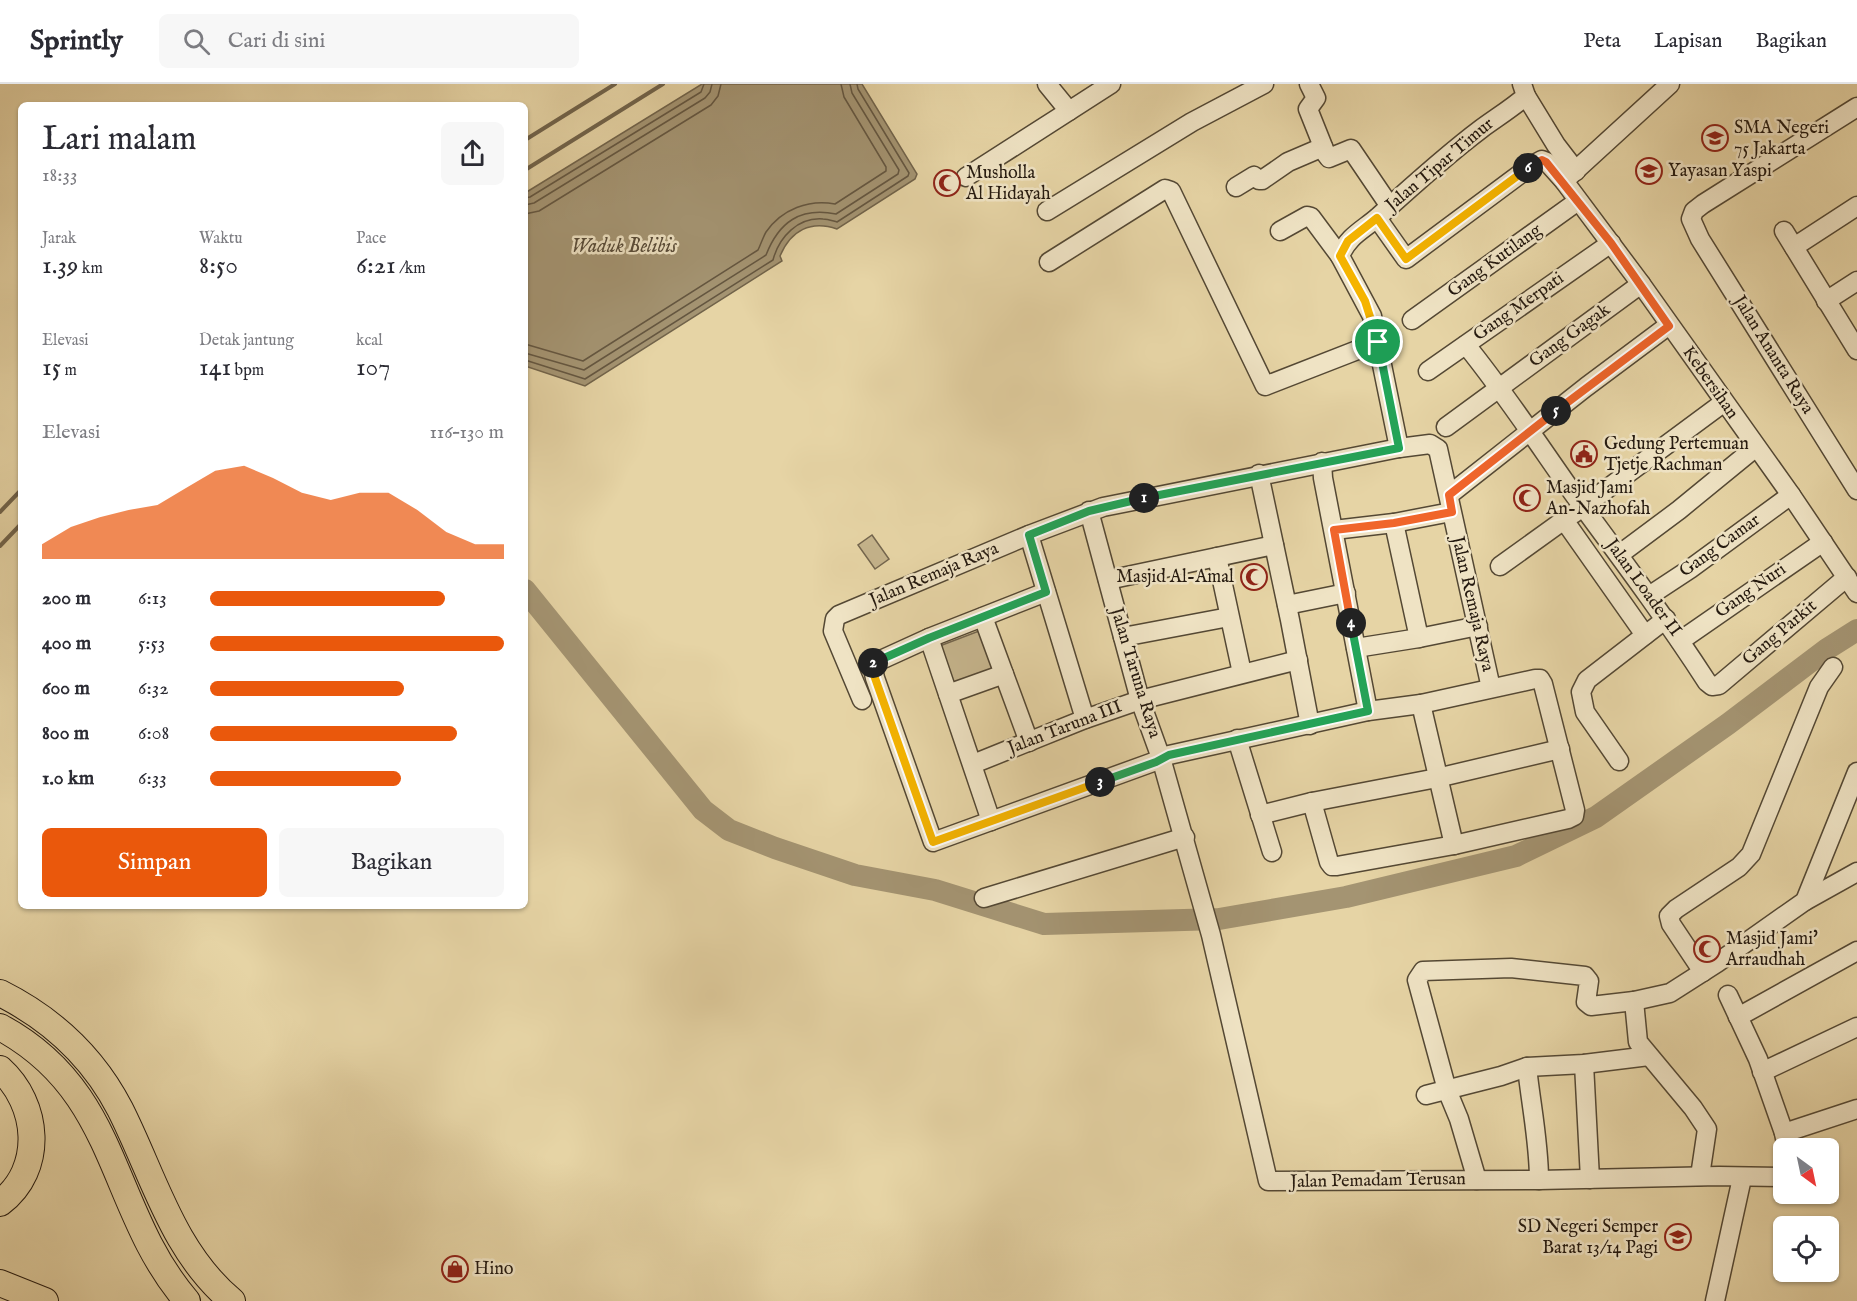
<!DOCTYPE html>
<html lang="id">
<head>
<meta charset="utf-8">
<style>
	:root { --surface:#fff; --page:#f7f7f7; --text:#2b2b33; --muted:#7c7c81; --line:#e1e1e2; --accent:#ea580c }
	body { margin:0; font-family:"IM FELL English",serif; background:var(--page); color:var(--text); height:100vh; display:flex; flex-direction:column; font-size:22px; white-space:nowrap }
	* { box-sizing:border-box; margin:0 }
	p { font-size:20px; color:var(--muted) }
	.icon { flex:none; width:33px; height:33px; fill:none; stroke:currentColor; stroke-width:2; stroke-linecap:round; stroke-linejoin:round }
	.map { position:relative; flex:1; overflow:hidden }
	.sheet { position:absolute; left:18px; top:18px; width:510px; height:807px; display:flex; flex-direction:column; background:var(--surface); border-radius:9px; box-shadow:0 2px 4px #0004 }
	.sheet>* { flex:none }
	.needle { width:39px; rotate:147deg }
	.fabs { position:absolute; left:1773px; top:1054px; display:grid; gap:12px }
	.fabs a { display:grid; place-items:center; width:66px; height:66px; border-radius:9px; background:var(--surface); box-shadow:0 2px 4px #0004; font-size:30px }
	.pin { position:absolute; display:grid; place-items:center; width:51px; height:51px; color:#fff; margin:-26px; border:3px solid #fff; border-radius:50%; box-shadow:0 2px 6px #0007 }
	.km { position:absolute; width:30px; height:30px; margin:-15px; border-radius:50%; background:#222; color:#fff; font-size:16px; line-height:30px; text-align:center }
	.round { display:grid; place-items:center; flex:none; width:63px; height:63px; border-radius:9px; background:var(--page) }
	.overview { display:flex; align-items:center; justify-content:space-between; height:102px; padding:0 24px }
	h1 { font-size:33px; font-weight:600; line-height:45px }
	.stats { display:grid; grid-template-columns:repeat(3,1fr); gap:9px; height:102px; padding:6px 24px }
	.stats div { display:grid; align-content:center }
	.stats b { font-size:26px; font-weight:600 }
	.stats small { font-size:16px; font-weight:400 }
	.stats p { font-size:16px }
	.chart { height:168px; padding:12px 24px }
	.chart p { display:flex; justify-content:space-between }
	.chart svg { width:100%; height:108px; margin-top:6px; fill:var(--accent); opacity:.7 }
	.cta { display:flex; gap:12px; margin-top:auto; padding:12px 24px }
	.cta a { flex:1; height:69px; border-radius:9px; background:var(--accent); color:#fff; font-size:24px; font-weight:600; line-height:69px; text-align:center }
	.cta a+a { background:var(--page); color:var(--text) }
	ul { padding:0 24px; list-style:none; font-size:20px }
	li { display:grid; grid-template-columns:96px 72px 1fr; align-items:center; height:45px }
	li i { height:15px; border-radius:8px; background:var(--accent) }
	header { display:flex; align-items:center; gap:36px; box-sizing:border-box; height:84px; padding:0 30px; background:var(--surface); border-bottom:2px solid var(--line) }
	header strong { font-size:28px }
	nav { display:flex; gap:33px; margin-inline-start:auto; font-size:21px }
	.search { width:420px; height:54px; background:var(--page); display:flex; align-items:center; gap:15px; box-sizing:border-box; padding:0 21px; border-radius:9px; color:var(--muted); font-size:22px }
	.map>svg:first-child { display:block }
	.green { fill:#c5b48c; stroke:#74664e; stroke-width:1.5 }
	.water { fill:#a49472; stroke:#71634a; stroke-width:1.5 }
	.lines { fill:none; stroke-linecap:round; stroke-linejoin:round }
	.shore { stroke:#645640; stroke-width:1.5 }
	.stream { stroke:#71634a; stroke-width:4 }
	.river { stroke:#a49472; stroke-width:22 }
	.minor-casing { stroke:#544834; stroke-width:21 }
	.highway-casing { stroke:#24190f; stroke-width:28 }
	.minor { stroke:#efe3c4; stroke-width:18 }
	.highway { stroke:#e6d4a5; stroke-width:26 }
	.split-1-casing { stroke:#fff; stroke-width:12 }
	.split-2-casing { stroke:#fff; stroke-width:12 }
	.split-3-casing { stroke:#fff; stroke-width:12 }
	.split-4-casing { stroke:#fff; stroke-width:12 }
	.split-5-casing { stroke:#fff; stroke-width:12 }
	.split-6-casing { stroke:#fff; stroke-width:12 }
	.split-7-casing { stroke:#fff; stroke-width:12 }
	.split-1 { stroke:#22a559; stroke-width:8 }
	.split-2 { stroke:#22a559; stroke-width:8 }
	.split-3 { stroke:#f5b400; stroke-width:8 }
	.split-4 { stroke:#22a559; stroke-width:8 }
	.split-5 { stroke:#f0652b; stroke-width:8 }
	.split-6 { stroke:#f0652b; stroke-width:8 }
	.split-7 { stroke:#f5b400; stroke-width:8 }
	.labels { text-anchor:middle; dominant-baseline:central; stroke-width:5; stroke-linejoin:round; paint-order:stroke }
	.poi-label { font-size:18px; fill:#24190f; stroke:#efe3c4; text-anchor:start }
	.street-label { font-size:18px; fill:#24190f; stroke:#efe3c4 }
	.water-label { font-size:20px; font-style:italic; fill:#574a37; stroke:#efe3c4 }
</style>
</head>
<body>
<header>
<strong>Sprintly</strong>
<div class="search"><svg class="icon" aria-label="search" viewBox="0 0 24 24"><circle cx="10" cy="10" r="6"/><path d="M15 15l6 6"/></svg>Cari di sini</div>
<nav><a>Peta</a><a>Lapisan</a><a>Bagikan</a></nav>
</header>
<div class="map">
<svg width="1857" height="1217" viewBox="0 0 1857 1217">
	<rect width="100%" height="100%" fill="#e6d4a5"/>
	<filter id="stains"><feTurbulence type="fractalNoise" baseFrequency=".00333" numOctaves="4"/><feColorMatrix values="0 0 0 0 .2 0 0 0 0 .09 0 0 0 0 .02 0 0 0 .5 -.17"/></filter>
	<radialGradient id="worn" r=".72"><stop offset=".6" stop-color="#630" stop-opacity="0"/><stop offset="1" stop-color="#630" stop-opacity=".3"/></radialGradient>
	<g class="green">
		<polygon points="872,451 889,475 875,485 858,461"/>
		<polygon points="979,547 995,589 953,605 937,563"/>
	</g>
	<path class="water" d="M 702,0 L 862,0 L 917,90 L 915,95 L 837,145 C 811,136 791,146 780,172 L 782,177 L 585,302 L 525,282 L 525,109 Z"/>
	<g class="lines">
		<g class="shore">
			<polyline points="525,114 530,113 701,8 704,0"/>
			<polyline points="525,121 534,119 705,14 710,8 712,0"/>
			<polyline points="525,130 539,127 711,21 718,12 721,0"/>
			<path d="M 525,260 L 583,277 L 758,166 C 761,160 763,153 766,148 C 782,125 809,115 835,120 L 886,87 L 886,83 L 844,13 L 841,0"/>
			<path d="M 525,269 L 584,286 L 766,171 C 779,138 800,123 836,130 L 898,90 L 899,86 L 852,9 L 850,0"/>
			<path d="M 525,276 L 585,295 L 773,176 C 779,153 798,133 823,135 C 828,135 833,137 837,138 L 908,92 L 909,89 L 858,5 L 857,0"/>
		</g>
		<g class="stream">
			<polyline points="525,56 615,0"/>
			<polyline points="525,86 663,0"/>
			<polyline points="0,428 21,406"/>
			<polyline points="0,462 21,440"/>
		</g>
		<polyline class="river" points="525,506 703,726 729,746 775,764 855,791 935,806 1044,840 1219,835 1346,813 1516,772 1596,733 1728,640 1827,565 1857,546"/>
		<defs>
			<g id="minor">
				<polyline points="1047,0 1069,27 1111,0"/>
				<polyline points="1309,0 1316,14 1308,25 1326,70 1329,74 1351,65 1389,121"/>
				<polyline points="1526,12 1556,61 1576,87"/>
				<polyline points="1857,23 1703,120 1694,127 1691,135 1700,155 1857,406"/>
				<polyline points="966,93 1069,27"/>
				<polyline points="1564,97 1670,0"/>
				<polyline points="1236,103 1254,92 1259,96 1262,96 1288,78 1323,63"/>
				<polyline points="1047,127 1192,38 1264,0"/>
				<polyline points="1377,134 1406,175 1531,82 1542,76 1547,78 1564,97 1641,200 1791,411 1857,509"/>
				<polyline points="1280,147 1307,132 1311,133 1340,172"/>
				<polyline points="1784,147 1857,266"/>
				<polyline points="1794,163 1857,122"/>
				<polyline points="1049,178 1165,105 1171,107 1265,302 1378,258"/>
				<polyline points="1826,217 1857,197"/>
				<polyline points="1412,236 1578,117"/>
				<path d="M 1466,261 C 1505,309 1539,361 1575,412 C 1620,473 1665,533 1707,598 L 1712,602 L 1719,601 L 1847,493"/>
				<polyline points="1428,287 1611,159"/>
				<polyline points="1446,343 1641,200"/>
				<path d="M 1399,364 L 1372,232 L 1340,172 C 1348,152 1363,146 1378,133 C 1411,103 1445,72 1481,45 C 1496,34 1512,24 1526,12 L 1522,0"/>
				<polyline points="1322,378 1323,394 1368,627"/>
				<polyline points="1259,390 1290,536 1310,641"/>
				<polyline points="1449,411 1586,303 1669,241"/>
				<polyline points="1089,427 1140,616 1161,674 1211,851 1268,1097 1539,1096 1719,1092 1784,1093"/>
				<polyline points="1573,430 1723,319"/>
				<polyline points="1394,439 1419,554"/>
				<polyline points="1334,446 1394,439 1451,428"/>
				<polyline points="1029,451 1085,635"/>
				<polyline points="1620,470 1679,426 1756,363"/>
				<polyline points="1217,473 1242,589"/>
				<polyline points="1500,482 1564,436 1645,551"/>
				<polyline points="1108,496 1274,461"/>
				<polyline points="1046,508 929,554 872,580 875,594 933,758 1156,677 1169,671 1368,627 1421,620 1535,595 1540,595 1543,600 1575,726 1574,732 1568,735 1454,761 1337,782 1332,782 1329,778 1312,718"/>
				<polyline points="1649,512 1690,485 1791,411"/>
				<polyline points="1287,521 1346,509"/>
				<polyline points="983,533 1029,658"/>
				<polyline points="1123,553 1229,533"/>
				<polyline points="929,554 991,737"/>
				<polyline points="1680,557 1823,458"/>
				<polyline points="1356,564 1419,554 1478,542"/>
				<polyline points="948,610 1004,590"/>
				<polyline points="862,616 833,547 835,535 839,531 1029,451 1103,423 1399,364 1430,360 1438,365 1491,604"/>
				<polyline points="1421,620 1454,761"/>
				<polyline points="1237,655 1272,768"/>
				<polyline points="1619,677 1585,628 1581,608 1587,596 1666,535"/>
				<polyline points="973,680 1085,635 1140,616 1298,576"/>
				<polyline points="1260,731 1312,718 1437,694 1560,665"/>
				<polyline points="984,814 1185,753"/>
				<polyline points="1805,817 1857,788"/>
				<polyline points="1703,888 1671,840 1669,832 1676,825 1739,783 1751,770 1819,603 1833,583"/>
				<polyline points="1728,911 1758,975 1784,1049 1787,1065"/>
				<polyline points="1634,917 1638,958 1693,1024 1707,1045 1700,1092"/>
				<polyline points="1738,933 1857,867"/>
				<polyline points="1584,980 1590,1095"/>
				<path d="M 1527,983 C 1531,1021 1539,1058 1539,1096"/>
				<polyline points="1762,988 1857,943"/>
				<polyline points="1426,1011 1501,992 1527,983 1584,980 1649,972"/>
				<polyline points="1784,1049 1857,1025"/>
				<polyline points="1477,1096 1459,1035 1447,1006 1417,896 1423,887 1511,884 1585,892 1589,897 1586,918 1591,922 1634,917 1670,909 1717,879 1805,817 1857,688"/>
				<polyline points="1715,1217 1742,1094"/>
			</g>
			<g id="highway">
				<path d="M 0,909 C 52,935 93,973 120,1025 C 154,1092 172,1167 232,1217"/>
				<path d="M 0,943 C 121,1008 108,1125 187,1217"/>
				<path d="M 0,985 C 39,1020 45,1085 0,1119"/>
				<polyline points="0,1199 45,1217"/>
			</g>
		</defs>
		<use href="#minor" class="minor-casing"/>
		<use href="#highway" class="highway-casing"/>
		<use href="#minor" class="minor"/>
		<use href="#highway" class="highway"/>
	</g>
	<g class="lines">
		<defs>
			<polyline id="split-1" points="1144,414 1399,364 1378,258"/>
			<polyline id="split-2" points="873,579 929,554 1046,508 1029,451 1089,427 1144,414"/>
			<polyline id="split-3" points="873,579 872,585 875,594 933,758 1100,698"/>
			<polyline id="split-4" points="1100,698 1156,678 1169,671 1368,627 1351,539"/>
			<polyline id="split-5" points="1351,539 1334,446 1394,439 1452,428 1449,411 1556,327"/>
			<polyline id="split-6" points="1528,84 1542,76 1546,78 1611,159 1669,242 1556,327"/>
			<polyline id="split-7" points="1378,258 1365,217 1340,172 1348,157 1377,134 1406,175 1528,84"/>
		</defs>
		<use href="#split-1" class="split-1-casing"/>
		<use href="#split-2" class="split-2-casing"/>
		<use href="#split-3" class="split-3-casing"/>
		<use href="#split-4" class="split-4-casing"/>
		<use href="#split-5" class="split-5-casing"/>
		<use href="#split-6" class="split-6-casing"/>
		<use href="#split-7" class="split-7-casing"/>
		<use href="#split-1" class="split-1"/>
		<use href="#split-2" class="split-2"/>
		<use href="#split-3" class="split-3"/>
		<use href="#split-4" class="split-4"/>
		<use href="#split-5" class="split-5"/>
		<use href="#split-6" class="split-6"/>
		<use href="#split-7" class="split-7"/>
	</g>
	<defs>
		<symbol id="school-ring" viewBox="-11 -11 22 22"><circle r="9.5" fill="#efe3c4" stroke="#8f2418" stroke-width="1.5"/><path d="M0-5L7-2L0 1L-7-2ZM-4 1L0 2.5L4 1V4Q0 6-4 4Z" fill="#8f2418"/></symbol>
		<symbol id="mosque-ring" viewBox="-11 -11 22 22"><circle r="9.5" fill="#efe3c4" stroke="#8f2418" stroke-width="1.5"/><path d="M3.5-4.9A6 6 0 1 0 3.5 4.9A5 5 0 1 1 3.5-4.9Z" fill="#8f2418"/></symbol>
		<symbol id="civic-ring" viewBox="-11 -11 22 22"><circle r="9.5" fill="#efe3c4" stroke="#8f2418" stroke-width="1.5"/><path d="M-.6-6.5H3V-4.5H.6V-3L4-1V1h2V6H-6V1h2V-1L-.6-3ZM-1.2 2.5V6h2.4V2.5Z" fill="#8f2418"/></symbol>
		<symbol id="shop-ring" viewBox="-11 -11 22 22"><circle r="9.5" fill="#efe3c4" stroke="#8f2418" stroke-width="1.5"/><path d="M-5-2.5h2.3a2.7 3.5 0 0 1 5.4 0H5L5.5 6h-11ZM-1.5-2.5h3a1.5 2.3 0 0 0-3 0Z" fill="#8f2418"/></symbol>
	</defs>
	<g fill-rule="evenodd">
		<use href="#school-ring" x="1700" y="39" width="30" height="30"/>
		<use href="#school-ring" x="1634" y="72" width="30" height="30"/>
		<use href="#mosque-ring" x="932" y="84" width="30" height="30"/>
		<use href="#civic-ring" x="1569" y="355" width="30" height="30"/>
		<use href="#mosque-ring" x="1512" y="399" width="30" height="30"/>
		<use href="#mosque-ring" x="1239" y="478" width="30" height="30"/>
		<use href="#mosque-ring" x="1692" y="850" width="30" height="30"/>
		<use href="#school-ring" x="1663" y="1138" width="30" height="30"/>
		<use href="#shop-ring" x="440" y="1170" width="30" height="30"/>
	</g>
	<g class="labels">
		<g class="poi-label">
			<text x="1734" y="44">SMA Negeri<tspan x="1734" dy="21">75 Jakarta</tspan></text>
			<text x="1668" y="87">Yayasan Yaspi</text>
			<text x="966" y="89">Musholla<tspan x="966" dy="21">Al Hidayah</tspan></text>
			<text x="1604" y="360">Gedung Pertemuan<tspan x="1604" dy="21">Tjetje Rachman</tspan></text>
			<text x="1546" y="404">Masjid Jami<tspan x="1546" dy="21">An-Nazhofah</tspan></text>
			<text x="1234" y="493" text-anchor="end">Masjid Al-Amal</text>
			<text x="1726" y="855">Masjid Jami'<tspan x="1726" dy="21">Arraudhah</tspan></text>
			<text x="1658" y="1143" text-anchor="end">SD Negeri Semper<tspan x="1658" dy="21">Barat 13/14 Pagi</tspan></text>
			<text x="474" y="1185">Hino</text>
		</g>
		<g class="street-label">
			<text transform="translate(1440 81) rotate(-40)">Jalan Tipar Timur</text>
			<text transform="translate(1495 177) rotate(-36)">Gang Kutilang</text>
			<text transform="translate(1519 223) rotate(-35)">Gang Merpati</text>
			<text transform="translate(1570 252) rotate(-36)">Gang Gagak</text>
			<text transform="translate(1773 271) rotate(58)">Jalan Ananta Raya</text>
			<text transform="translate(1710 299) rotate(55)">Kebersihan</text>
			<text transform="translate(1720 462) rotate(-36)">Gang Camar</text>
			<text transform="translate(934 491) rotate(-23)">Jalan Remaja Raya</text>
			<text transform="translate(1643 504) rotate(54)">Jalan Loader II</text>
			<text transform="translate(1751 507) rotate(-35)">Gang Nuri</text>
			<text transform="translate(1472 520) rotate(77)">Jalan Remaja Raya</text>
			<text transform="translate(1780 549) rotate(-40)">Gang Parkit</text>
			<text transform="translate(1135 589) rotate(73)">Jalan Taruna Raya</text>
			<text transform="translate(1065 644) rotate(-21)">Jalan Taruna III</text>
			<text transform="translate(1378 1097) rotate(-1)">Jalan Pemadam Terusan</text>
		</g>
		<g class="water-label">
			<text x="624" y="162">Waduk Belibis</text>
		</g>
	</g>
	<rect width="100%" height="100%" filter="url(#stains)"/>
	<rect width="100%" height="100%" fill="url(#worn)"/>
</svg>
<div class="fabs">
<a><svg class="needle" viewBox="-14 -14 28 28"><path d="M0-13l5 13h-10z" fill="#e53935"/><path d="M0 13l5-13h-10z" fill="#7c7c81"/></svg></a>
<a><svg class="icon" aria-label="locate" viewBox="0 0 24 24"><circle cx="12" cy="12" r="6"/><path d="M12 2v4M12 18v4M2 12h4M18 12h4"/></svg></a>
</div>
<div class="pin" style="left:1378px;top:258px;background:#1e9e55"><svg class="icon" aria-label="arrive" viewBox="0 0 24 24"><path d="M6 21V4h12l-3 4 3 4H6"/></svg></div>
<b class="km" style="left:1144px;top:414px">1</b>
<b class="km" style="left:873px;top:579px">2</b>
<b class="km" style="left:1100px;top:698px">3</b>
<b class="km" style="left:1351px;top:539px">4</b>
<b class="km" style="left:1556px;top:327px">5</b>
<b class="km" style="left:1528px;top:84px">6</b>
<section class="sheet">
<div class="overview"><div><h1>Lari malam</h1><p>18:33</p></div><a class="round"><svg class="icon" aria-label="share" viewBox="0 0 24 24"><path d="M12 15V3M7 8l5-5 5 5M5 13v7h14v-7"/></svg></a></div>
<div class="stats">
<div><p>Jarak</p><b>1.39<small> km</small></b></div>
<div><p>Waktu</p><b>8:50</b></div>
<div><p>Pace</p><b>6:21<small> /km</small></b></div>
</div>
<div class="stats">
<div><p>Elevasi</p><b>15<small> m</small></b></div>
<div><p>Detak jantung</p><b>141<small> bpm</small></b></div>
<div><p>kcal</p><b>107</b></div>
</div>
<div class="chart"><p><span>Elevasi</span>116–130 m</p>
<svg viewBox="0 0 160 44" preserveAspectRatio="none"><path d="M0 44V38L10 31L20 27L30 24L40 22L50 15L60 8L70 6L80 11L90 17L100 20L110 17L120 17L130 24L140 33L150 38L160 38V44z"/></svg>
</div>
<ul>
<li><b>200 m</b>6:13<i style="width:80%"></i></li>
<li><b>400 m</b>5:53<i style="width:100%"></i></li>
<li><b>600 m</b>6:32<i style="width:66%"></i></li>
<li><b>800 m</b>6:08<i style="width:84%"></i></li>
<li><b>1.0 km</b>6:33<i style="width:65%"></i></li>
</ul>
<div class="cta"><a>Simpan</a><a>Bagikan</a></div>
</section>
</div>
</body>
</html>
